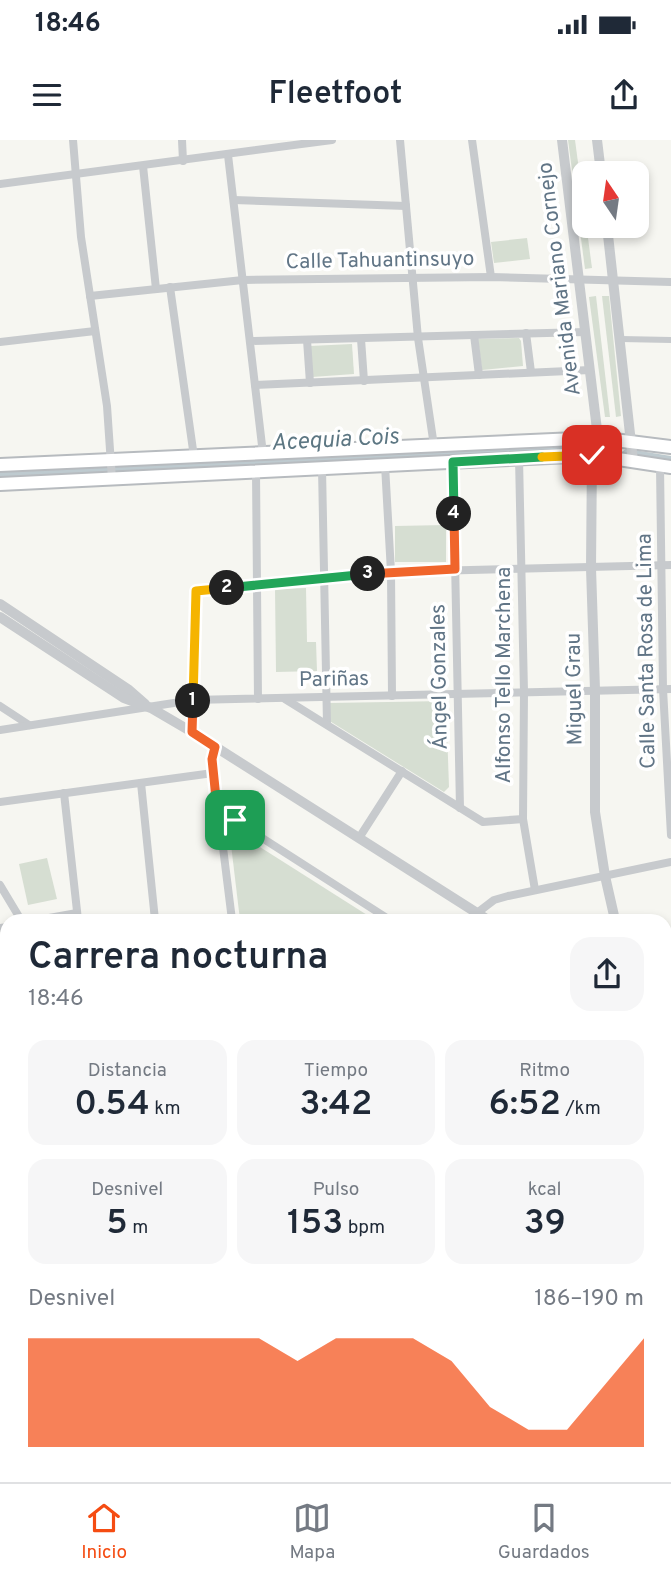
<!DOCTYPE html>
<html lang="es">
<head>
<meta charset="utf-8">
<style>
	:root { --surface:#fff; --page:#f6f6f7; --text:#1f2937; --muted:#747a83; --line:#e0e1e3; --accent:#f54c12 }
	body { margin:0; font-family:Overpass,sans-serif; background:var(--page); color:var(--text); height:100vh; display:flex; flex-direction:column; font-size:26px; white-space:nowrap }
	* { box-sizing:border-box; margin:0 }
	p { font-size:23px; color:var(--muted) }
	.icon { flex:none; width:38px; height:38px; fill:none; stroke:currentColor; stroke-width:2; stroke-linecap:round; stroke-linejoin:round }
	.map { position:relative; flex:1; overflow:hidden }
	.details { position:absolute; left:0px; top:774px; width:672px; height:569px; display:flex; flex-direction:column; background:var(--surface); border-radius:21px 21px 0 0; box-shadow:0 4px 10px #0003 }
	.details>* { flex:none }
	.needle { width:46px; rotate:347deg }
	.fabs { position:absolute; left:572px; top:21px; display:grid; gap:14px }
	.fabs a { display:grid; place-items:center; width:77px; height:77px; border-radius:14px; background:var(--surface); box-shadow:0 4px 10px #0003; font-size:35px }
	.pin { position:absolute; display:grid; place-items:center; width:60px; height:60px; color:#fff; margin:-30px; border-radius:14px; box-shadow:0 4px 10px #0006 }
	.km { position:absolute; width:35px; height:35px; margin:-18px; border-radius:50%; background:#222; color:#fff; font-size:19px; line-height:35px; text-align:center }
	.round { display:grid; place-items:center; flex:none; width:74px; height:74px; border-radius:21px; background:var(--page) }
	.head { display:flex; align-items:center; justify-content:space-between; height:119px; padding:0 28px }
	h1 { font-size:38px; font-weight:600; line-height:52px }
	.stats { display:grid; grid-template-columns:repeat(3,1fr); gap:10px; height:119px; padding:7px 28px }
	.stats div { display:grid; align-content:center; border-radius:18px; background:var(--page); text-align:center }
	.stats b { font-size:35px; font-weight:600 }
	.stats small { font-size:19px; font-weight:400 }
	.stats p { font-size:19px }
	.chart { height:196px; padding:14px 28px }
	.chart p { display:flex; justify-content:space-between }
	.chart svg { width:100%; height:126px; margin-top:7px; fill:var(--accent); opacity:.7 }
	.status { display:flex; justify-content:space-between; align-items:center; height:49px; padding:0 35px; background:var(--surface); direction:ltr }
	.status svg { height:19px; fill:currentColor }
	header { display:flex; justify-content:space-between; align-items:center; height:91px; padding:0 28px; background:var(--surface); font-size:32px; font-weight:600 }
	.tab-bar { display:flex; justify-content:space-around; align-items:center; height:98px; border-top:2px solid var(--line); background:var(--surface); font-size:19px; color:var(--muted) }
	.tab-bar a { display:grid; justify-items:center; gap:4px }
	.tab-bar .selected { color:var(--accent) }
	.map>svg:first-child { display:block }
	.green { fill:#d6ded2 }
	.lines { fill:none; stroke-linecap:round; stroke-linejoin:round }
	.canal { stroke:#becacf; stroke-width:10 }
	.secondary-casing { stroke:#b6bcc0; stroke-width:14 }
	.primary-casing { stroke:#b7bbbf; stroke-width:16 }
	.pedestrian { stroke:#c7cacd; stroke-width:6 }
	.minor { stroke:#c7cacd; stroke-width:8 }
	.tertiary { stroke:#c7cacd; stroke-width:10 }
	.secondary { stroke:#fff; stroke-width:10 }
	.primary { stroke:#fff; stroke-width:12 }
	.split-1-casing { stroke:#fff; stroke-width:14 }
	.split-2-casing { stroke:#fff; stroke-width:14 }
	.split-3-casing { stroke:#fff; stroke-width:14 }
	.split-4-casing { stroke:#fff; stroke-width:14 }
	.split-5-casing { stroke:#fff; stroke-width:14 }
	.split-6-casing { stroke:#fff; stroke-width:14 }
	.split-1 { stroke:#f0652b; stroke-width:9 }
	.split-2 { stroke:#f5b400; stroke-width:9 }
	.split-3 { stroke:#22a559; stroke-width:9 }
	.split-4 { stroke:#f0652b; stroke-width:9 }
	.split-5 { stroke:#22a559; stroke-width:9 }
	.split-6 { stroke:#f5b400; stroke-width:9 }
	.labels { text-anchor:middle; dominant-baseline:central; stroke-width:7; stroke-linejoin:round; paint-order:stroke }
	.street-label { font-size:21px; fill:#617586; stroke:#fff }
	.water-label { font-size:23px; font-style:italic; fill:#5d7783; stroke:#fff }
</style>
</head>
<body>
<div class="status"><b>18:46</b><svg viewBox="0 0 49 12"><path d="M0 12V9h3v3zM5 12V6h3v6zM10 12V3h3v9zM15 12V0h3v12zM26 1h20v11H26zM47 4h2v5h-2z"/></svg></div>
<header><svg class="icon" aria-label="menu" viewBox="0 0 24 24"><path d="M4 6h16M4 12h16M4 18h16"/></svg>Fleetfoot<svg class="icon" aria-label="share" viewBox="0 0 24 24"><path d="M12 15V3M7 8l5-5 5 5M5 13v7h14v-7"/></svg></header>
<div class="map">
<svg width="671" height="1342" viewBox="0 0 671 1342">
	<rect width="100%" height="100%" fill="#f6f6f1"/>
	<g class="green">
		<polygon points="568,0 575,0 592,128 585,129"/>
		<polygon points="527,98 530,119 494,123 491,102"/>
		<polygon points="596,156 610,277 605,277 589,157"/>
		<polygon points="602,156 609,156 621,276 616,277"/>
		<polygon points="519,198 521,201 523,226 482,230 478,199"/>
		<polygon points="352,204 354,234 312,237 310,206"/>
		<polygon points="446,385 446,422 395,422 395,386"/>
		<polygon points="306,448 307,502 316,502 317,531 276,532 275,449"/>
		<polygon points="446,561 449,647 444,652 328,580 329,563"/>
		<polygon points="229,688 230,688 375,780 240,780"/>
		<polygon points="47,718 57,759 28,765 19,724"/>
		<polygon points="7,1064 7,1129 0,1130 0,1069"/>
	</g>
	<g class="lines">
		<g class="canal">
			<polyline points="627,314 670,321"/>
			<polyline points="0,336 575,308 598,311"/>
		</g>
		<defs>
			<g id="secondary">
				<polyline points="665,1030 671,1025"/>
				<polyline points="665,1059 671,1053"/>
				<polyline points="665,1194 671,1193"/>
				<polyline points="665,1207 671,1206"/>
				<polyline points="0,1217 7,1216"/>
				<polyline points="0,1238 7,1237"/>
			</g>
			<g id="primary">
				<polyline points="0,325 598,298 671,307"/>
				<polyline points="0,344 592,315 671,327"/>
			</g>
		</defs>
		<use href="#secondary" class="secondary-casing"/>
		<use href="#primary" class="primary-casing"/>
		<polyline class="pedestrian" points="621,199 671,200"/>
		<g class="minor">
			<polyline points="73,0 81,97 107,266 112,339"/>
			<polyline points="182,0 183,21"/>
			<polyline points="400,0 418,198 434,306"/>
			<polyline points="472,0 491,137"/>
			<polyline points="228,15 263,314"/>
			<polyline points="143,26 156,149"/>
			<polyline points="0,44 332,0"/>
			<polyline points="234,60 406,66"/>
			<polyline points="170,147 194,317"/>
			<polyline points="90,156 243,140 491,137 671,142"/>
			<polyline points="526,193 531,232"/>
			<polyline points="474,195 479,235"/>
			<polyline points="361,199 364,241"/>
			<polyline points="307,200 310,243"/>
			<polyline points="250,201 586,192"/>
			<polyline points="0,202 95,191"/>
			<polyline points="255,245 590,230"/>
			<polyline points="519,318 524,552 523,679 535,750"/>
			<polyline points="453,322 460,668"/>
			<polyline points="385,325 391,432 392,556"/>
			<polyline points="660,326 663,549 671,695"/>
			<polyline points="322,328 327,584"/>
			<polyline points="256,332 258,559"/>
			<polyline points="285,559 483,682 523,679"/>
			<polyline points="0,566 29,585"/>
			<polyline points="0,590 193,560 671,549"/>
			<polyline points="192,592 196,451 391,432 671,425"/>
			<polyline points="215,607 212,619 232,780"/>
			<polyline points="141,643 155,780"/>
			<polyline points="64,653 78,780"/>
			<polyline points="0,662 213,633"/>
			<polyline points="217,669 390,780"/>
			<polyline points="359,698 402,631"/>
			<polyline points="0,745 21,780"/>
			<polyline points="477,773 494,760 508,756 671,722"/>
			<polyline points="38,780 77,773"/>
			<polyline points="0,788 7,787"/>
			<polyline points="0,872 7,867"/>
			<polyline points="0,971 7,966"/>
			<polyline points="665,1040 671,1050"/>
			<polyline points="0,1062 7,1057"/>
			<polyline points="0,1139 7,1138"/>
			<polyline points="40,1335 41,1342"/>
			<polyline points="102,1335 103,1342"/>
			<polyline points="176,1335 177,1342"/>
			<polyline points="353,1335 354,1342"/>
			<polyline points="392,1335 393,1342"/>
			<polyline points="452,1335 453,1342"/>
			<polyline points="525,1335 526,1342"/>
			<polyline points="604,1335 605,1342"/>
			<polyline points="281,1342 337,1335"/>
		</g>
		<g class="tertiary">
			<polyline points="562,0 598,298 592,315 591,428 595,550 595,672 605,736 615,780"/>
			<polyline points="597,0 601,33"/>
			<polyline points="607,86 633,321"/>
			<polyline points="0,464 129,550 145,564"/>
			<polyline points="0,477 124,558 151,568 192,592 488,780"/>
			<polyline points="665,895 671,899"/>
		</g>
		<use href="#secondary" class="secondary"/>
		<use href="#primary" class="primary"/>
	</g>
	<g class="lines">
		<defs>
			<polyline id="split-1" points="193,561 192,592 215,607 212,619 217,668 235,680"/>
			<polyline id="split-2" points="193,561 196,451 227,448"/>
			<polyline id="split-3" points="227,448 368,434"/>
			<polyline id="split-4" points="368,434 455,429 454,374"/>
			<polyline id="split-5" points="454,374 453,322 542,317"/>
			<polyline id="split-6" points="542,317 592,315"/>
		</defs>
		<use href="#split-1" class="split-1-casing"/>
		<use href="#split-2" class="split-2-casing"/>
		<use href="#split-3" class="split-3-casing"/>
		<use href="#split-4" class="split-4-casing"/>
		<use href="#split-5" class="split-5-casing"/>
		<use href="#split-6" class="split-6-casing"/>
		<use href="#split-1" class="split-1"/>
		<use href="#split-2" class="split-2"/>
		<use href="#split-3" class="split-3"/>
		<use href="#split-4" class="split-4"/>
		<use href="#split-5" class="split-5"/>
		<use href="#split-6" class="split-6"/>
	</g>
	<g class="labels">
		<g class="street-label">
			<text transform="translate(380 121) rotate(-1)">Calle Tahuantinsuyo</text>
			<text transform="translate(560 139) rotate(-97)">Avenida Mariano Cornejo</text>
			<text transform="translate(647 511) rotate(-91)">Calle Santa Rosa de Lima</text>
			<text transform="translate(504 535) rotate(-90)">Alfonso Tello Marchena</text>
			<text transform="translate(440 537) rotate(-91)">Ángel Gonzales</text>
			<text transform="translate(334 540) rotate(-1)">Pariñas</text>
			<text transform="translate(575 549) rotate(-91)">Miguel Grau</text>
		</g>
		<g class="water-label">
			<text transform="translate(335 301) rotate(-3)">Acequia Cois</text>
		</g>
	</g>
</svg>
<div class="fabs">
<a><svg class="needle" viewBox="-14 -14 28 28"><path d="M0-13l5 13h-10z" fill="#e53935"/><path d="M0 13l5-13h-10z" fill="#747a83"/></svg></a>
</div>
<div class="pin" style="left:235px;top:680px;background:#1e9e55"><svg class="icon" aria-label="arrive" viewBox="0 0 24 24"><path d="M6 21V4h12l-3 4 3 4H6"/></svg></div>
<div class="pin" style="left:592px;top:315px;background:#d93025"><svg class="icon" aria-label="check" viewBox="0 0 24 24"><path d="M5 12l5 5 9-10"/></svg></div>
<b class="km" style="left:193px;top:561px">1</b>
<b class="km" style="left:227px;top:448px">2</b>
<b class="km" style="left:368px;top:434px">3</b>
<b class="km" style="left:454px;top:374px">4</b>
<section class="details">
<div class="head"><div><h1>Carrera nocturna</h1><p>18:46</p></div><a class="round"><svg class="icon" aria-label="share" viewBox="0 0 24 24"><path d="M12 15V3M7 8l5-5 5 5M5 13v7h14v-7"/></svg></a></div>
<div class="stats">
<div><p>Distancia</p><b>0.54<small> km</small></b></div>
<div><p>Tiempo</p><b>3:42</b></div>
<div><p>Ritmo</p><b>6:52<small> /km</small></b></div>
</div>
<div class="stats">
<div><p>Desnivel</p><b>5<small> m</small></b></div>
<div><p>Pulso</p><b>153<small> bpm</small></b></div>
<div><p>kcal</p><b>39</b></div>
</div>
<div class="chart"><p><span>Desnivel</span>186–190 m</p>
<svg viewBox="0 0 160 44" preserveAspectRatio="none"><path d="M0 44V6L10 6L20 6L30 6L40 6L50 6L60 6L70 14L80 6L90 6L100 6L110 14L120 30L130 38L140 38L150 22L160 6V44z"/></svg>
</div>
</section>
</div>
<nav class="tab-bar">
<a class="selected"><svg class="icon" aria-label="home" viewBox="0 0 24 24"><path d="M3 11l9-7 9 7M6 9v11h12V9"/></svg>Inicio</a>
<a><svg class="icon" aria-label="map" viewBox="0 0 24 24"><path d="M3 6l6-2 6 2 6-2v14l-6 2-6-2-6 2zM9 4v14M15 6v14"/></svg>Mapa</a>
<a><svg class="icon" aria-label="saved" viewBox="0 0 24 24"><path d="M7 4h10v16l-5-4-5 4z"/></svg>Guardados</a>
</nav>
</body>
</html>
